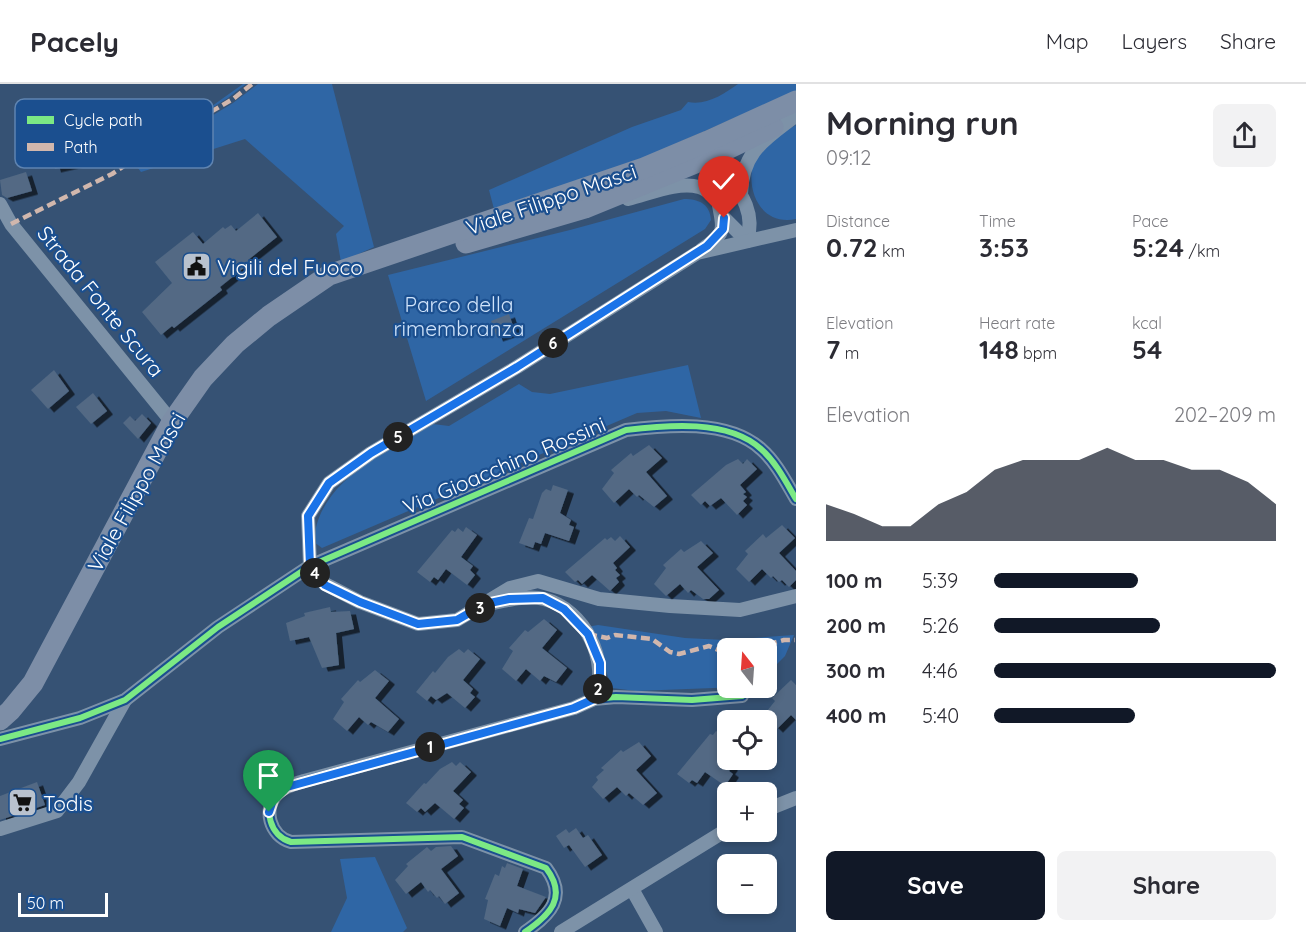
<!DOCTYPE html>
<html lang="en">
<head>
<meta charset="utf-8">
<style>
	:root { --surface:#fff; --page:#f2f2f3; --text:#2b2b33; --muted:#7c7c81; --line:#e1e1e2; --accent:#111827 }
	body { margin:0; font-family:Quicksand,sans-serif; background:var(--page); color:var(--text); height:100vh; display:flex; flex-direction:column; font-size:22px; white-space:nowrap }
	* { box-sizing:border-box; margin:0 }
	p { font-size:20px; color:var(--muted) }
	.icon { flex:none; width:33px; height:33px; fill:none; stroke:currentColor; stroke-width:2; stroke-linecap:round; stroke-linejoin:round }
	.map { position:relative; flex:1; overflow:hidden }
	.side { display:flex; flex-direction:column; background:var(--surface); width:510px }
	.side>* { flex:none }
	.needle { width:39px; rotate:343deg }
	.fabs { position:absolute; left:717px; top:554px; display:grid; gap:12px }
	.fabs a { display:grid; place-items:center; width:60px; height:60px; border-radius:9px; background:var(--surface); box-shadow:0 3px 9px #0003; font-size:30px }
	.scale { position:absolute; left:18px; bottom:15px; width:90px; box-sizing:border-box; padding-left:6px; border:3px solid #fff; border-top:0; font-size:16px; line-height:21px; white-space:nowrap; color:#fff; -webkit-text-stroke:4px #1b4f8f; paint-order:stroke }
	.pin { position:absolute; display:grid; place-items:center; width:51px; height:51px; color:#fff; margin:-62px -26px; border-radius:50% 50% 50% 0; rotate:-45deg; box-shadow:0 0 6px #0007 }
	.pin .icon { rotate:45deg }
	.km { position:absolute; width:30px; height:30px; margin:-15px; border-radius:50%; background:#222; color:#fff; font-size:16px; line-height:30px; text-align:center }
	.round { display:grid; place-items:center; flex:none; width:63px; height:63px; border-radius:9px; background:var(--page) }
	.overview { display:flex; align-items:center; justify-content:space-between; height:102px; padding:0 30px }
	h1 { font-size:33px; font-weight:700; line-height:45px }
	.stats { display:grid; grid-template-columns:repeat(3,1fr); gap:9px; height:102px; padding:6px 30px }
	.stats div { display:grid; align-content:center }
	.stats b { font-size:26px; font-weight:700 }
	.stats small { font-size:16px; font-weight:400 }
	.stats p { font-size:16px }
	.chart { height:168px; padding:12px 30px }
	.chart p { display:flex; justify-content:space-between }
	.chart svg { width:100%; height:108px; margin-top:6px; fill:var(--accent); opacity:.7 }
	.action { display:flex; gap:12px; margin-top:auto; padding:12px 30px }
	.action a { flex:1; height:69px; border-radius:9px; background:var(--accent); color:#fff; font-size:24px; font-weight:700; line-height:69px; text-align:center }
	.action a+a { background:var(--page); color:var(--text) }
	ul { padding:0 30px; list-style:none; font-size:20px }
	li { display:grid; grid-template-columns:96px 72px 1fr; align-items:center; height:45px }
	li i { height:15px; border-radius:8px; background:var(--accent) }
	header { display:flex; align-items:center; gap:36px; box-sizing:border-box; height:84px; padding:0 30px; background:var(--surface); border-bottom:2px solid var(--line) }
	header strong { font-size:28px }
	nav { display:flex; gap:33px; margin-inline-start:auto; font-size:21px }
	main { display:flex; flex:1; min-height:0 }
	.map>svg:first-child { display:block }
	.green { fill:#2f66a5 }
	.building { fill:#526984; filter:url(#shadow) }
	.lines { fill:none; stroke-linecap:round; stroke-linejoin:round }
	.minor { stroke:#7d92a8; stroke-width:14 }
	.primary { stroke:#7d8ea7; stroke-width:21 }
	.quiet { stroke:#d1b7ad; stroke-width:4.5; stroke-dasharray:9 4.5; stroke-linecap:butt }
	.cycleway-casing { stroke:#1b4f8f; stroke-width:10 }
	.cycleway { stroke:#7ce984; stroke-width:6 }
	.route-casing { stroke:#fff; stroke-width:12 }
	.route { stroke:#1a73e8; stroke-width:8 }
	.labels { text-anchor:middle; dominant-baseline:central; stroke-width:4.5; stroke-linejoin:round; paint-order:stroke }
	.street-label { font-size:21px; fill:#fff; stroke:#1b4f8f }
	.poi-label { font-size:21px; fill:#fff; stroke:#1b4f8f; text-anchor:start }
	.park-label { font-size:21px; fill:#cfe3fa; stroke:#1b4f8f }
	.key { fill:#1b4f8f; stroke:#5f84b1; stroke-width:1.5 }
	.key-label { font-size:16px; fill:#fff }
</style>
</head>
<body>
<header>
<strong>Pacely</strong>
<nav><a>Map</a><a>Layers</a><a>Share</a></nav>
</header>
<main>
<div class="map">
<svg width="796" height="848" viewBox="0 0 796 848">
	<defs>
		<filter id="shadow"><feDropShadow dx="6" dy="3.5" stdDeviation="0" flood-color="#0009"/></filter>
	</defs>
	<rect width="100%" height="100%" fill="#365274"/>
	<g class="green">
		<polygon points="243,0 246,0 228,14 131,75 128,72 165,38 196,25 212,22"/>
		<polygon points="258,0 332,0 374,163 341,178 336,150 344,142 245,55 141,88 134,79 233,19"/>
		<path d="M 738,0 L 796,0 L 796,7 L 648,72 L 494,125 L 489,106 L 632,43 L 681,26 L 688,18 C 706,22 724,10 738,0 Z"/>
		<path d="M 796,41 L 796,135 C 753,144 739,88 763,60 C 770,52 787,46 796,41 Z"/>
		<path d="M 684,115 C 699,115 710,120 711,136 L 705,145 L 426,317 L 388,191 L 570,146 Z"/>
		<path d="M 688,281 L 701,334 L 666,327 L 637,329 L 322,464 L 314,458 C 317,396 387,369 433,340 L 449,342 L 519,300 L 532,308 L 550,310 Z"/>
		<polygon points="598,541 685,554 725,556 794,551 785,572 767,590 766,564 728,564 728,603 739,603 636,607 612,604 598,564 587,543"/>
		<polygon points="375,773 407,844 403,848 331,848 347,814 340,775"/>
	</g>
	<g class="building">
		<polygon points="72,60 77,80 55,85 50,65"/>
		<polygon points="26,88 32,107 7,114 2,111 0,96"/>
		<polygon points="258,129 277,153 248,176 250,179 220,203 222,206 174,244 172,242 161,251 142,228 172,199 155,178 193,148 203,160 223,143 225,145 231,141 236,147"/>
		<polygon points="509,230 515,248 497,254 491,237"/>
		<polygon points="54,286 69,307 48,325 31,306"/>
		<polygon points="93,309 107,327 91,340 76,323"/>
		<polygon points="142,330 151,339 138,355 123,339 130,332 135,337"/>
		<polygon points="649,361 662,374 646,388 667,412 654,423 639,411 637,413 629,405 614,419 602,405 614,389 611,386 631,369 633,372"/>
		<polygon points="738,375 743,380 747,375 757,385 740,401 746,408 743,410 747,413 743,417 747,421 737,431 721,414 710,422 705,417 701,421 691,411 726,381"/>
		<polygon points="553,401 568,406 560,429 571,436 569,441 574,443 569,457 545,449 541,460 535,458 533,464 519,459 529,434 533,435 542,409 546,405 551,407"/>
		<polygon points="782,441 795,454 779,469 796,487 796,496 789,503 782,496 779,498 773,492 771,494 762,485 749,498 736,485 748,470 745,467 763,450 766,454"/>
		<polygon points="466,443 477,451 461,473 473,482 470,486 475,491 467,501 446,485 438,496 434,493 430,498 417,488 452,446 455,448 458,444 463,448"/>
		<polygon points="620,452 630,463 613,479 617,484 615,486 620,491 616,494 619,498 610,507 592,491 582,500 578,496 575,498 565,488 605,454 607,456 611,453 615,457"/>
		<polygon points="701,457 713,469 697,483 719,506 709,515 703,515 691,506 688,509 680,500 666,512 654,500 666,484 663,481 681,465 684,468"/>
		<polygon points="330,523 331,528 350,527 354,545 336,549 339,581 322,584 309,553 290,557 286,539 305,532 304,529"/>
		<polygon points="544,535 557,546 542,564 567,584 556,598 544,592 540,597 526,585 516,597 502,585 513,567 509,564 525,546 528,548"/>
		<polygon points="459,565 464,569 468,565 480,575 463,596 473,605 470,609 475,613 465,624 447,609 436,616 431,612 427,617 416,608 433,587 435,589 448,573"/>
		<polygon points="375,586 389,597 375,614 399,635 388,648 371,638 368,641 359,633 347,647 333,635 344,618 341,615 358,596 360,598"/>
		<polygon points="791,596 796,601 796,636 791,631 777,645 763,632 775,617 772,614"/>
		<polygon points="728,641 728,666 723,672 728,677 727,679 732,683 729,687 733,690 725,702 705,688 697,699 692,696 689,699 677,690 710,650 713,651 716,647 721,650"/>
		<polygon points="639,658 651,672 636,686 657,709 643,721 629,709 626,712 617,703 603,715 592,703 598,696 596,693 604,686 601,684 621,666 623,668"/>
		<polygon points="452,678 456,682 460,678 471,688 453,707 463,716 459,720 464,724 454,735 435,719 425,728 421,724 417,728 406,719 424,699 426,700 440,685"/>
		<polygon points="37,698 45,721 0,736 0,712"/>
		<polygon points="576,744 583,754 588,751 602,771 585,783 569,761 564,764 556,752 566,745 569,749"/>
		<polygon points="451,762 458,772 441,785 459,809 445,820 439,812 437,814 430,806 428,808 421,798 406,810 395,796 408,782 406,780 427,763 431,767 436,763"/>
		<polygon points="507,779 523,785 517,802 546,813 535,829 519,825 518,829 507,824 500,842 484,835 488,816 485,815 495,790 499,792 502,782 505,784"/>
	</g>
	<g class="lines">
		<g class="minor">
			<path d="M 712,65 C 727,96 759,119 747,157"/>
			<path d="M 741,110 C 742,68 764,56 794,33"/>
			<path d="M 628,115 C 649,110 678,97 699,103 C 707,105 713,112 719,117"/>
			<polyline points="0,120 11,140 172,338"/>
			<polyline points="724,134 747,157"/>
			<path d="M 701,166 C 730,147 722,144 718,115 C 716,101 716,87 715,73"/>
			<polyline points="310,482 308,432 329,399 371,369 517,283 697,169 796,146"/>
			<polyline points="310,482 325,500 360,518 418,540 457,536 510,504 538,497 599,515 670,522 740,526 796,512"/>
			<path d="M 493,519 C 508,516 529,511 544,515 C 584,525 611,577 594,615"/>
			<path d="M 0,655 L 80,634 L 125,616 L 218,543 L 310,482 L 626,346 C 667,341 728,335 761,365 C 776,378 786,398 796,415"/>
			<polyline points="766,726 796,714"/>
			<polyline points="0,745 57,727 79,698 125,616"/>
			<polyline points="632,805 656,848"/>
			<path d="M 525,848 C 550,831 568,813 546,784 L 462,753 L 291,758 C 270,752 262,725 278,709 C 285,702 295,700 304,697 L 574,624 L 594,615 L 616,613 L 692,616 L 742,612"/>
			<polyline points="561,848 728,745"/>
		</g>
		<g class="primary">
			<polyline points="466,159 585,124 715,71 773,43"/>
			<polyline points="0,636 10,627 33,599 172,338 203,294 235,260 269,232 329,191 644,84 708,57 796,17"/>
		</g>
		<g class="quiet">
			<polyline points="11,140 112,90 171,51 233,15 252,0"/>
			<polyline points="588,550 607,554 615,551 652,555 670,568 679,570 709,562 728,570"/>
			<polyline points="755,564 784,556 795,556"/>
		</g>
		<defs>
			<g id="cycleway">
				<path d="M 0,655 L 80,634 L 125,616 L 218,543 L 310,482 L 626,346 C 667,341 728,335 761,365 C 776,378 786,398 796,415"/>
				<path d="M 525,848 C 550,831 568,813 546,784 L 462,753 L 291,758 C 270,752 262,725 278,709 C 285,702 295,700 304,697 L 574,624 L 594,615 L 616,613 L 692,616 L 742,612"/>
			</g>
		</defs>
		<use href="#cycleway" class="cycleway-casing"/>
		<use href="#cycleway" class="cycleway"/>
	</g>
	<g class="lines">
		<defs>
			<polyline id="route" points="269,728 274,713 287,703 574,624 594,615 600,598 600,579 588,550 564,525 543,514 509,515 485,520 457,536 418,540 360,518 325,501 310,482 308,432 329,399 371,369 517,283 707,162 723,145 724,134"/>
		</defs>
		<use href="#route" class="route-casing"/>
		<use href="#route" class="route"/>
	</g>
	<defs>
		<symbol id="civic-square" viewBox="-11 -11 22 22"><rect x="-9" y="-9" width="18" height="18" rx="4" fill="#b9c2ce" stroke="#1b4f8f"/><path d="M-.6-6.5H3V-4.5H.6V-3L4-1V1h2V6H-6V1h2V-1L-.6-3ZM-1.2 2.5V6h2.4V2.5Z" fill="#111"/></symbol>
		<symbol id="supermarket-square" viewBox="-11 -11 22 22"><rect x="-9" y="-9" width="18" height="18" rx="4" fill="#b9c2ce" stroke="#1b4f8f"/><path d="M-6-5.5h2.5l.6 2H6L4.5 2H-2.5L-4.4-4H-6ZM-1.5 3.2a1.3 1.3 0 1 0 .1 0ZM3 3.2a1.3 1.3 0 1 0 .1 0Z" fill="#111"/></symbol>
	</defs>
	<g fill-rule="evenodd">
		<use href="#civic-square" x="180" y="166" width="33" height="33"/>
		<use href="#supermarket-square" x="6" y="702" width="33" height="33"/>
	</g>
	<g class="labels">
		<g class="street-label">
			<text transform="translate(551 115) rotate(-19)">Viale Filippo Masci</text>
			<text transform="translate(101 217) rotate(51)">Strada Fonte Scura</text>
			<text transform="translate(504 381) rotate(-23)">Via Gioacchino Rossini</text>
			<text transform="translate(136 408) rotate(-61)">Viale Filippo Masci</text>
		</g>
		<g class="poi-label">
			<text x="217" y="183">Vigili del Fuoco</text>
			<text x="43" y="719">Todis</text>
		</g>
		<g class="park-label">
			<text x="459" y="220">Parco della<tspan x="459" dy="24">rimembranza</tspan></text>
		</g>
	</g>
	<rect x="15" y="15" width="198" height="69" rx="9" class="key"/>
	<rect x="27" y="32" width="27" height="8" fill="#7ce984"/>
	<rect x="27" y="59" width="27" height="8" fill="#d1b7ad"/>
	<g class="key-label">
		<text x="64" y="42">Cycle path</text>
		<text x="64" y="69">Path</text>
	</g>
</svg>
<div class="fabs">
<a><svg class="needle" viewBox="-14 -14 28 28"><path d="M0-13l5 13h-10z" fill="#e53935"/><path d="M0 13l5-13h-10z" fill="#7c7c81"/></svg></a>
<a><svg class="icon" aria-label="locate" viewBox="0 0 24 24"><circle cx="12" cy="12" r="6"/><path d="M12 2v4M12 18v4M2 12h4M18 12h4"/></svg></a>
<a>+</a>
<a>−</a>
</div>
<div class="scale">50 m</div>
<div class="pin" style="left:269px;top:728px;background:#1e9e55"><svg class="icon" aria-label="arrive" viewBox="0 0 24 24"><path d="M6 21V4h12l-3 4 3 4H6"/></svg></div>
<div class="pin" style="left:724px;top:134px;background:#d93025"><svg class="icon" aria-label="check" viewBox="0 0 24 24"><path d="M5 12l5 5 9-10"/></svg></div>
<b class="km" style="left:430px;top:663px">1</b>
<b class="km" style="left:598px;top:605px">2</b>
<b class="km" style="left:480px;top:524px">3</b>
<b class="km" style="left:315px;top:489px">4</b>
<b class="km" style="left:398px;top:353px">5</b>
<b class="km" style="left:553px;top:259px">6</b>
</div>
<section class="side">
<div class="overview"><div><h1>Morning run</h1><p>09:12</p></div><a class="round"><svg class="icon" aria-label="share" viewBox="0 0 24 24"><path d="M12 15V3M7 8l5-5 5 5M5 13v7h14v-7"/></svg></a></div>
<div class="stats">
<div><p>Distance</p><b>0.72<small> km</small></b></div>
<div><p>Time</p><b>3:53</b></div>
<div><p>Pace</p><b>5:24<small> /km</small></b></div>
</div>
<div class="stats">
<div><p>Elevation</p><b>7<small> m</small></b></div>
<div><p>Heart rate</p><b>148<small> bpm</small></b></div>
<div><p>kcal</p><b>54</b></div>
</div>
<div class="chart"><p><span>Elevation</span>202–209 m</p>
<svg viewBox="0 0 160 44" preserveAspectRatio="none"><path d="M0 44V29L10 33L20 38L30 38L40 29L50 24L60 15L70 11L80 11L90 11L100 6L110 11L120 11L130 15L140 15L150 20L160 29V44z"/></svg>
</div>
<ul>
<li><b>100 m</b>5:39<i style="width:51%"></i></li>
<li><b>200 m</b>5:26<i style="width:59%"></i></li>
<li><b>300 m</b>4:46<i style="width:100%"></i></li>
<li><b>400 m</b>5:40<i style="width:50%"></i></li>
</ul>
<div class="action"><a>Save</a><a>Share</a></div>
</section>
</main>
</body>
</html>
